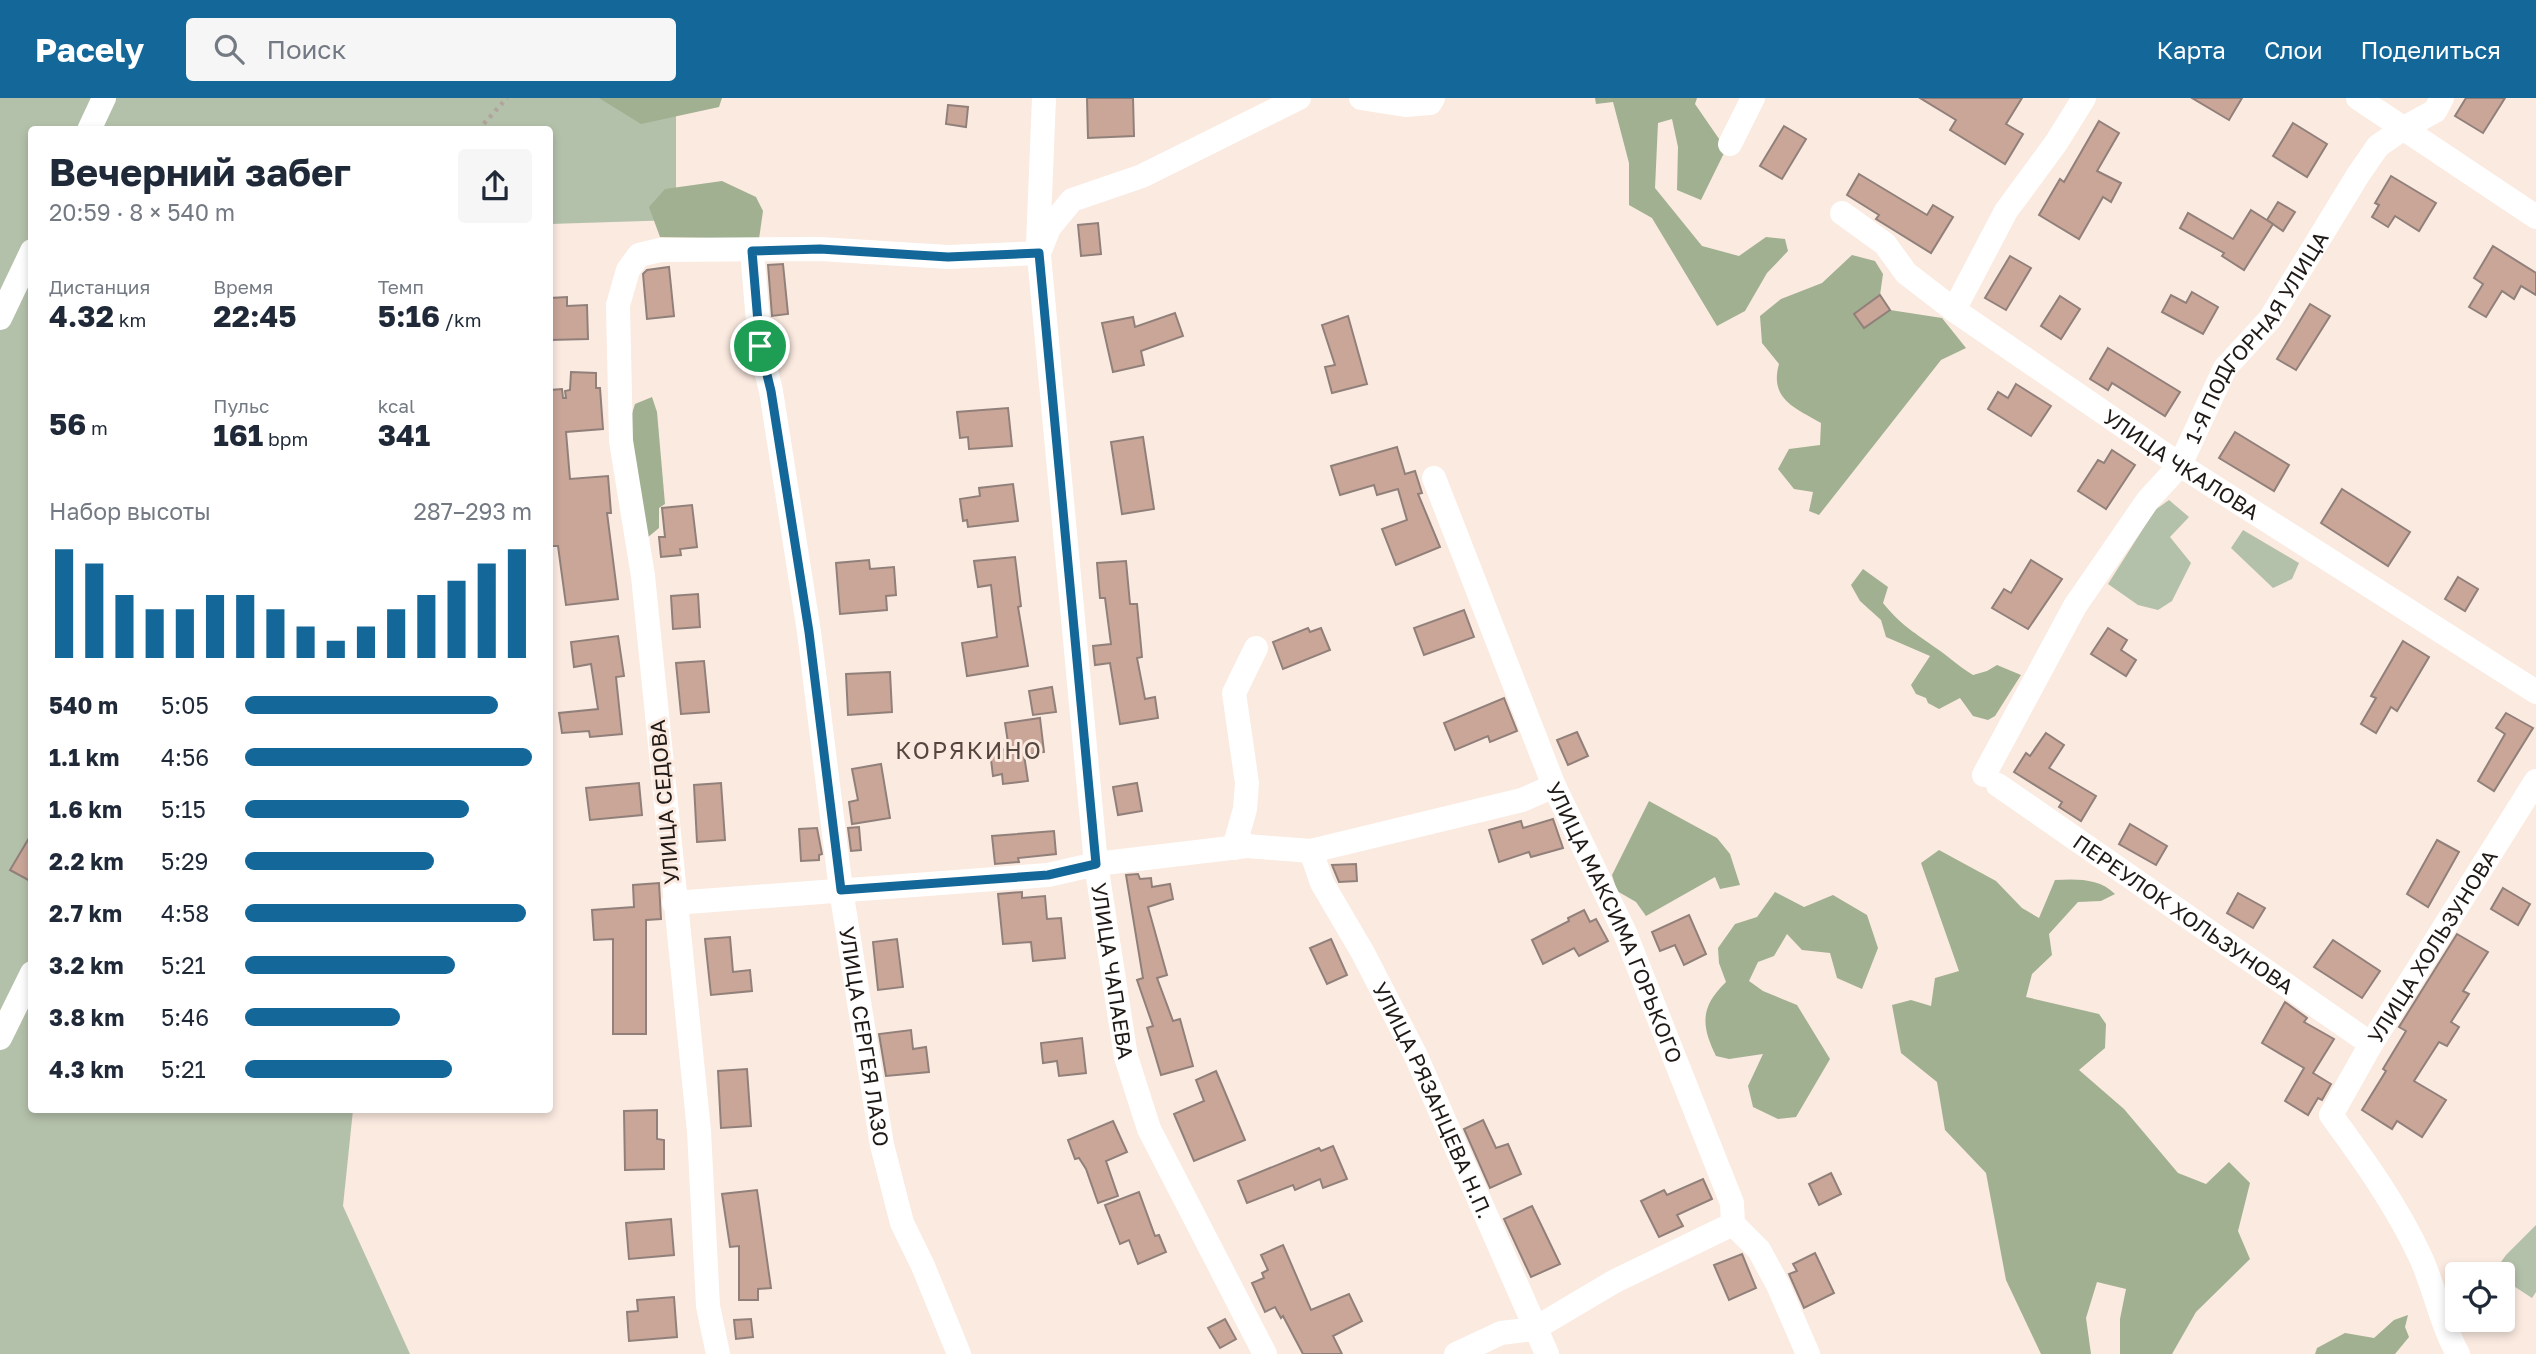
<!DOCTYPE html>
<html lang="ru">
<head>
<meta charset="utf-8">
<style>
	:root { --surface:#fff; --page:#f6f6f7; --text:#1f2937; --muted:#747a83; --accent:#146899 }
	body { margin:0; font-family:"Golos Text",sans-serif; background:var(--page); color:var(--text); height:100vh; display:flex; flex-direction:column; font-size:26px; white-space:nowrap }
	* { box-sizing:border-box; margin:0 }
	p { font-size:23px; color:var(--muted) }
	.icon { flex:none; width:38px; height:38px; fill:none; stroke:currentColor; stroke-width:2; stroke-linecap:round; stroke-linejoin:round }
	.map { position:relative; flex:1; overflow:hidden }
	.panel { position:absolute; left:28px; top:28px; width:525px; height:987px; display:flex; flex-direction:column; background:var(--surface); border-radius:7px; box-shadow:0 4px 10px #0003 }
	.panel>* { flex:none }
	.buttons { position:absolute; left:2445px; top:1164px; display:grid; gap:14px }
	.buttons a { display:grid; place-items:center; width:70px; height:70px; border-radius:7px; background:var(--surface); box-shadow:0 4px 10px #0003; font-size:35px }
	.pin { position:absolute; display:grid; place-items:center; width:60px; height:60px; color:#fff; margin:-30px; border:4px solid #fff; border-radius:50%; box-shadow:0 2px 7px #0007 }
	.round { display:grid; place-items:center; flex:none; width:74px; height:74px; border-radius:7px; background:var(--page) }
	.summary { display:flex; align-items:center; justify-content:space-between; height:119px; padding:0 21px }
	h1 { font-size:38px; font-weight:700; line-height:52px }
	.stats { display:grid; grid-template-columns:repeat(3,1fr); gap:10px; height:119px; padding:7px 21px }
	.stats div { display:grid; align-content:center }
	.stats b { font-size:30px; font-weight:700 }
	.stats small { font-size:19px; font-weight:400 }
	.stats p { font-size:19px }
	.chart { height:196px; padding:14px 21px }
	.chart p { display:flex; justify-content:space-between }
	.chart svg { width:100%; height:126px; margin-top:7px; stroke:var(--accent); stroke-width:6 }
	ul { padding:0 21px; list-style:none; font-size:23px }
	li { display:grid; grid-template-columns:112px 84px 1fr; align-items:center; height:52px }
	li i { height:18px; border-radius:9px; background:var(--accent) }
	header { display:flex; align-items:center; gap:42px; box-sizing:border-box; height:98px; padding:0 35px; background:var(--accent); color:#fff }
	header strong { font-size:33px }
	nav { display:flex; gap:38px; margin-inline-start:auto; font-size:24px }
	.search { width:490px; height:63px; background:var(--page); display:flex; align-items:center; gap:18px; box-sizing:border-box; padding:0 24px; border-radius:7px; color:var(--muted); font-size:26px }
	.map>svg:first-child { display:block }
	.green { fill:#b4c1aa }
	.forest { fill:#a0b091 }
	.building { fill:#caa699; stroke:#91807a; stroke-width:2 }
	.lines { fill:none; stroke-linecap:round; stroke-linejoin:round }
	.path { stroke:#b1a49c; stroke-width:4.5; stroke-dasharray:3.5 5; stroke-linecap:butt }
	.minor { stroke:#fff; stroke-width:24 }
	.route-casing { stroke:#fff; stroke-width:14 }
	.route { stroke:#146899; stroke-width:9 }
	.labels { text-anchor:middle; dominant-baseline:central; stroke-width:6; stroke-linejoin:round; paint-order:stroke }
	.street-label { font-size:21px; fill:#201a17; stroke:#fbeae0 }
	.neighbourhood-label { font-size:23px; letter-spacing:2px; fill:#54463e; stroke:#fbeae0 }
</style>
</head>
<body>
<header>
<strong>Pacely</strong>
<div class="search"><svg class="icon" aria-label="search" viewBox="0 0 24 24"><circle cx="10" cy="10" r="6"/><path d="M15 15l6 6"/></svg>Поиск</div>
<nav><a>Карта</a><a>Слои</a><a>Поделиться</a></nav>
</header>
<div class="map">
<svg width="2536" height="1256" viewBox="0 0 2536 1256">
	<rect width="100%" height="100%" fill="#fbeae0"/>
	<g class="green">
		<polygon points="0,0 676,0 676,122 550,126 550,32 32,32 32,1012 353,1012 343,1108 410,1256 0,1256"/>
		<polygon points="2169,402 2189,419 2170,439 2191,465 2172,503 2158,512 2138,507 2108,486 2155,412"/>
		<polygon points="2243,432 2299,465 2292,481 2273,490 2231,450"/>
		<polygon points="2536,1127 2536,1194 2532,1200 2503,1181 2502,1176 2493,1175 2506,1157"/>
	</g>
	<g class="forest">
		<polygon points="599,0 722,0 719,9 641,26"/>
		<polygon points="1595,0 1697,0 1695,6 1726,51 1701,102 1677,92 1678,49 1672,21 1658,25 1655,90 1702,148 1739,158 1766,139 1785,141 1788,153 1767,175 1745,213 1717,228 1652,120 1629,107 1629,65 1613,4 1596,6"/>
		<polygon points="722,83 756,99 763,113 759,141 660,139 649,109 665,91"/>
		<path d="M 1852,157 L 1875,163 L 1883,176 L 1880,197 L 1854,216 L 1864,230 L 1890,212 L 1942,220 L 1966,250 L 1941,262 L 1819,417 L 1809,413 L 1813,394 L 1794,391 L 1778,371 L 1789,351 L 1820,347 L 1821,325 C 1795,310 1769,301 1779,266 L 1762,245 L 1760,218 L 1781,201 L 1822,185 Z"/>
		<polygon points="652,299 657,314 665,406 659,410 659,430 647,440 625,338 635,306"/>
		<path d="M 1863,471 L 1888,489 L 1883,505 C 1901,527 1911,532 1933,548 C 1947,557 1958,568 1973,577 L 1987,573 L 1997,567 L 2021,577 L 1995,618 L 1988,622 L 1973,618 L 1960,600 L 1939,611 L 1928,605 L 1926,600 L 1916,596 L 1911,587 L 1930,558 L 1886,539 L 1881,522 L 1860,503 L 1851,487 Z"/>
		<polygon points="1649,703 1717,740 1730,756 1740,787 1720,791 1715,779 1646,818 1636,804 1617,793 1612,777"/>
		<path d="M 1939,752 L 1996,783 L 2022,810 L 2039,820 L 2055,782 C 2077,781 2099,780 2115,796 L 2101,803 L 2078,804 L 2049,836 L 2052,857 L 2032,876 L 2026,899 L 2099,916 L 2106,926 L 2105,950 L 2079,972 L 2124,1011 L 2178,1075 L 2206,1086 L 2229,1064 L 2250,1085 L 2238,1133 L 2250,1161 L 2196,1214 L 2172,1256 L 2120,1256 L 2120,1221 L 2126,1191 L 2097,1184 L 2086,1220 L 2091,1256 L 2041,1256 L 2006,1182 L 1986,1075 L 1945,1032 L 1937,984 L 1901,955 L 1892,907 L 1911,902 L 1931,908 L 1935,880 L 1959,873 L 1921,765 Z"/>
		<path d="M 1775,794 L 1804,809 L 1833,797 L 1867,817 L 1878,850 L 1862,891 L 1837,880 L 1830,855 L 1802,852 L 1787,836 L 1774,858 L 1758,864 L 1749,883 L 1763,893 L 1797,907 L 1830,961 L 1796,1019 L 1778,1021 L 1753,1009 L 1748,988 L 1763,956 L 1729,961 L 1716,958 C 1701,927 1700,909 1726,884 L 1719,865 L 1718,850 L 1735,826 L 1757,819 Z"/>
		<polygon points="2408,1217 2405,1229 2409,1239 2395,1256 2315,1256 2317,1250 2345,1235 2374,1240 2394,1222"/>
	</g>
	<g class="building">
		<polygon points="1087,0 1133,0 1134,38 1088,40"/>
		<polygon points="1920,0 2022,0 2006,26 2023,36 2005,66 1950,32 1956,22"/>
		<polygon points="2192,0 2242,0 2229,22"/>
		<polygon points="2466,0 2505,0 2483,35 2455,18"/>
		<polygon points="948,7 968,9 966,29 946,26"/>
		<polygon points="2099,23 2119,35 2097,73 2121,85 2111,104 2103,99 2079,141 2039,117 2060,81 2064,84"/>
		<polygon points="2293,25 2327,46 2307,79 2273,58"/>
		<polygon points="1784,28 1806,41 1782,81 1760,68"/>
		<polygon points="1859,76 1927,117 1933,107 1953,119 1931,155 1876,121 1879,117 1847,97"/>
		<polygon points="2391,78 2436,105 2419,133 2395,118 2388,129 2372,119 2379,107 2375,105"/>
		<polygon points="2278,104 2295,114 2283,133 2267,122"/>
		<polygon points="2251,112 2273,126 2244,172 2222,158 2224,155 2180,130 2188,115 2233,141"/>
		<polygon points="1098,125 1101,156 1081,158 1078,127"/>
		<polygon points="2493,148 2536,175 2536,197 2521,188 2514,201 2502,193 2486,219 2469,209 2483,186 2474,180"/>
		<polygon points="2010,158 2031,170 2006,212 1985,200"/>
		<polygon points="783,166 788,216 772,218 768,167"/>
		<polygon points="669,169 674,218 647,221 643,176 647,172"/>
		<polygon points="2192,194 2218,209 2203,236 2162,214 2171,197 2186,205"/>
		<polygon points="1880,197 1890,212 1864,230 1854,216"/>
		<polygon points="2060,198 2080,211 2061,241 2041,228"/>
		<polygon points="567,199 567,208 587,207 588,241 550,242 550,200"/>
		<polygon points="2310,206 2330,218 2296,272 2277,261"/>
		<polygon points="1175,215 1183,238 1141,253 1144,267 1113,274 1102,225 1133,219 1135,229"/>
		<polygon points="1348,218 1367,286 1332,295 1325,269 1335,267 1322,227"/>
		<polygon points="2108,250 2180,294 2165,318 2112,285 2108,292 2090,281"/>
		<polygon points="571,274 596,275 596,290 600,290 603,331 566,334 570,381 608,378 611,415 607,415 618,501 566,507 558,448 550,448 550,292 562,291 563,300 566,300 565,293 570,292"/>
		<polygon points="2016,286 2051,308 2031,338 1988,311 1998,294 2008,300"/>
		<polygon points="1008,310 1012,348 969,351 968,339 960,340 957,314"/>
		<polygon points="2235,334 2289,367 2274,393 2219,360"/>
		<polygon points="1143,339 1154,411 1122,416 1111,344"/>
		<polygon points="1397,349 1405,376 1415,373 1422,395 1418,396 1440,449 1396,467 1382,431 1407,422 1398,391 1377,397 1374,387 1340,397 1331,368"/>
		<polygon points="2112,352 2135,367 2106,411 2078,393 2098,362 2104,365"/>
		<polygon points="1013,386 1018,423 968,429 967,422 963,423 960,401 980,398 979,390"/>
		<polygon points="2342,391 2410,434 2388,468 2321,425"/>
		<polygon points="692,407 697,449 680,451 681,457 661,459 659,439 665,439 662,410"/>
		<polygon points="1015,459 1021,508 1018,509 1028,568 967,578 962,545 997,539 991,487 978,489 974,463"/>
		<polygon points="869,462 870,471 894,469 896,497 886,498 887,512 840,516 836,465"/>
		<polygon points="2031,462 2062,481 2028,531 1992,510 2004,491 2011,495"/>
		<polygon points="1126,463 1130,506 1137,506 1142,559 1137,560 1145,601 1155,599 1158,620 1120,626 1110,565 1095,567 1093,548 1111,546 1105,500 1100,500 1097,465"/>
		<polygon points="2458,479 2478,491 2465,513 2445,501"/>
		<polygon points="698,496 700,529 673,531 671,498"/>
		<polygon points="1464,512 1474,539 1424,557 1414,530"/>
		<polygon points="1308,530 1310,534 1321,530 1330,552 1283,571 1273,544"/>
		<polygon points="2108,530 2127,542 2121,552 2136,562 2126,578 2091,556"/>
		<polygon points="618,538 624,578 616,579 622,636 590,639 589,633 562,635 559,615 598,611 591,566 574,569 571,544"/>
		<polygon points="2403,543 2429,559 2397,613 2391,609 2376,635 2361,626 2376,600 2371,598"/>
		<polygon points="704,563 709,614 681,616 676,565"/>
		<polygon points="890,574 892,614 848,617 846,576"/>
		<polygon points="1052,589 1056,614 1033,617 1029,593"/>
		<polygon points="1504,600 1517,633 1490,644 1488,638 1455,652 1444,625"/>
		<polygon points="2506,615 2533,630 2494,693 2478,683 2505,636 2496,630"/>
		<polygon points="1040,620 1044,654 1024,657 1028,683 1003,686 1002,676 993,678 990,653 1009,651 1005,625"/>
		<polygon points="1577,634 1588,658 1568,667 1557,642"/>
		<polygon points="2046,635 2064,647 2049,670 2096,698 2081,723 2059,709 2062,704 2014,674 2026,655 2030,658"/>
		<polygon points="881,666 890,720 852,726 849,704 858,702 852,671"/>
		<polygon points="639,685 642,717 590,722 586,690"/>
		<polygon points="721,685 725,742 697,744 694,687"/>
		<polygon points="1137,685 1142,713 1118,717 1113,689"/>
		<polygon points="1553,721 1563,750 1531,759 1529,754 1499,764 1489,732 1521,723 1523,730"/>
		<polygon points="2130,726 2167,748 2156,767 2119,746"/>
		<polygon points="859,729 861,752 851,753 848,730"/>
		<polygon points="817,730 822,756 819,757 819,762 801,763 799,731"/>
		<polygon points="1054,733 1056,756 1018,760 1019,764 995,766 992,738"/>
		<polygon points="32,735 32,784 10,772"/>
		<polygon points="2437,742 2459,754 2428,809 2407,796"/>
		<polygon points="1356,766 1357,783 1339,784 1332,767"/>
		<polygon points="1138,776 1140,781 1151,780 1152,789 1170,786 1173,801 1148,809 1167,877 1157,880 1173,923 1180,921 1193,968 1161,977 1147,930 1153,928 1137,882 1143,880 1126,777"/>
		<polygon points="659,785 661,821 646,822 646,936 613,936 613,841 594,842 592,812 634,809 633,787"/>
		<polygon points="2503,790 2530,806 2518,827 2491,811"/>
		<polygon points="1022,794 1022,800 1045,798 1047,821 1061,820 1065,860 1033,863 1031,844 1003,846 998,796"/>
		<polygon points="2238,795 2265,810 2253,830 2227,815"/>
		<polygon points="1584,812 1590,824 1596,821 1608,843 1579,858 1574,850 1543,866 1532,842 1569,823 1568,820"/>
		<polygon points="1689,817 1706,856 1684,867 1675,847 1660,853 1652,834"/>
		<polygon points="2457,836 2488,854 2463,893 2469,896 2451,924 2459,929 2447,948 2439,944 2414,983 2446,1002 2422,1039 2397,1023 2392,1031 2362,1012 2386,973 2383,971 2406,933 2399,929"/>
		<polygon points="730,839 733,874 750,872 752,893 711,897 705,841"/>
		<polygon points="897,841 903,889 878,892 873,844"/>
		<polygon points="1331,841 1347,877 1327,886 1310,850"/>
		<polygon points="2333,842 2380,873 2362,900 2314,869"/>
		<polygon points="2285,904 2307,920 2304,924 2334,941 2313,975 2331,986 2322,1002 2318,1000 2308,1017 2285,1003 2304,970 2262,945"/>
		<polygon points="911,932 913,951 926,949 929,974 886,978 879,936"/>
		<polygon points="1082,940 1086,975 1059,978 1057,963 1043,965 1041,945"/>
		<polygon points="747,971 751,1028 721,1030 718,973"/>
		<polygon points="1216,973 1245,1042 1194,1063 1174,1016 1204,1003 1196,982"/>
		<polygon points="657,1012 657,1041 664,1042 664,1071 625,1072 624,1013"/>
		<polygon points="1483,1022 1496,1050 1508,1046 1521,1076 1490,1090 1464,1031"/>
		<polygon points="1113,1023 1127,1054 1106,1063 1118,1098 1098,1105 1086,1071 1079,1060 1075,1061 1068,1042"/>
		<polygon points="1333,1048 1347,1081 1323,1090 1320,1081 1295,1092 1293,1087 1247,1105 1238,1083 1319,1050 1321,1053"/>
		<polygon points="1831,1075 1841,1096 1819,1107 1809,1086"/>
		<polygon points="1703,1081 1712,1101 1677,1117 1683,1128 1659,1139 1641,1103 1664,1092 1667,1097"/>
		<polygon points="757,1092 771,1190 758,1191 758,1202 739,1202 739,1148 730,1149 722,1096"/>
		<polygon points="1139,1094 1155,1138 1159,1137 1166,1154 1138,1166 1129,1142 1120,1146 1105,1107"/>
		<polygon points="1532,1108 1560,1166 1531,1179 1504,1121"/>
		<polygon points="671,1121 674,1157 629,1161 626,1125"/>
		<polygon points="1283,1147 1311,1212 1349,1196 1362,1223 1333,1238 1342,1256 1303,1256 1283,1218 1281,1220 1275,1209 1265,1214 1252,1185 1264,1180 1262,1175 1268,1172 1261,1157"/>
		<polygon points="1815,1155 1834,1195 1804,1210 1789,1176 1797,1173 1793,1166"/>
		<polygon points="1742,1156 1756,1190 1729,1202 1714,1167"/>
		<polygon points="674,1199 677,1239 629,1243 627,1214 638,1213 637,1202"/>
		<polygon points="751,1221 753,1239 736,1241 734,1222"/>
		<polygon points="1225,1221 1236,1241 1220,1250 1208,1230"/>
	</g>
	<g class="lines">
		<polyline class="path" points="478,32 507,0"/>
		<g class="minor">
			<path id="s1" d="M 1044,0 L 1038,147 L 1096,766 L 1126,959 L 1149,1031 L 1265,1256"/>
			<polyline points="1361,0 1405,7 1430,5 1433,0"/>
			<polyline points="2358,0 2536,119"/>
			<polyline points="89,32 104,0"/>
			<polyline points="1730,46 1753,0"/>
			<path id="s2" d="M 1842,115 L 1885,146 L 1906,175 L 1954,212 L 2180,367 L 2536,594"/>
			<path id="s3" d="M 752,153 L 760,248 L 771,293 L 809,534 L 841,792 L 882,1047 L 902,1125 L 923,1168 L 959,1256"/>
			<polyline points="1954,212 2006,113 2056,45 2084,0"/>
			<polyline points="0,220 32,153"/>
			<path id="s4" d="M 1434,380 L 1554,688 L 1625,835 L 1732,1105 L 1733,1126 L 1759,1152 L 1778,1187 L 1808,1256"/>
			<path id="s5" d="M 1984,677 L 2075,508 L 2148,402 L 2180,367 L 2225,270 L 2270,221 L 2358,77 L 2378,48 L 2404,30 L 2435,13 L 2442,0"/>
			<path id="s6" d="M 1998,687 L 2371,946"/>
			<polyline points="1234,750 1245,711 1247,685 1234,595 1256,550"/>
			<path id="s7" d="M 1311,753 L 1322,785 L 1363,855 L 1416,958 L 1547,1256"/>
			<polyline points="674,805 1048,777 1096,766 1247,748 1311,753 1522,702 1554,688"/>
			<polyline points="0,940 32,875"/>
			<polyline points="718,1256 708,1208 699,1033 643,478 621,343 618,207 628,172 639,157 660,152 820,151 948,159 1039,155 1049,130 1072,102 1142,78 1299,0"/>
			<polyline points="1456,1256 1501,1235 1534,1231 1615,1183 1733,1126"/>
			<path id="s8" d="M 2458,1256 C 2441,1226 2435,1191 2421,1160 C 2397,1108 2364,1062 2331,1017 L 2371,946 L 2536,683"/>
		</g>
	</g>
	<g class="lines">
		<defs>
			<polygon id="route" points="820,151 948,159 1039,155 1096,766 1048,777 841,792 809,534 771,293 760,248 752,153"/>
		</defs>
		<use href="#route" class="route-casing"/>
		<use href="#route" class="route"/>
	</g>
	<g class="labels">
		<g class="street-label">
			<text stroke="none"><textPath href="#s5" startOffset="518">1-Я ПОДГОРНАЯ УЛИЦА</textPath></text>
			<text stroke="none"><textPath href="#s2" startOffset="424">УЛИЦА ЧКАЛОВА</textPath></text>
			<text transform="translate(664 704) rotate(-95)">УЛИЦА СЕДОВА</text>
			<text stroke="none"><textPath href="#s6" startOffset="226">ПЕРЕУЛОК ХОЛЬЗУНОВА</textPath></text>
			<text stroke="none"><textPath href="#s4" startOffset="480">УЛИЦА МАКСИМА ГОРЬКОГО</textPath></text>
			<text stroke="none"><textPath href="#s8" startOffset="469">УЛИЦА ХОЛЬЗУНОВА</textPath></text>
			<text stroke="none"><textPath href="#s1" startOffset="877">УЛИЦА ЧАПАЕВА</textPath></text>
			<text stroke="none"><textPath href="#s3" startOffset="794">УЛИЦА СЕРГЕЯ ЛАЗО</textPath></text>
			<text stroke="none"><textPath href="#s7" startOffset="278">УЛИЦА РЯЗАНЦЕВА Н.П.</textPath></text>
		</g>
		<g class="neighbourhood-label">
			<text x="969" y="652">КОРЯКИНО</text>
		</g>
	</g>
</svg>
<div class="buttons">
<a><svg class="icon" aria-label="locate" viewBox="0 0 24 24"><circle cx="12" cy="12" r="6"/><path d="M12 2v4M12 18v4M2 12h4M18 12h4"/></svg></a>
</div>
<div class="pin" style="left:760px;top:248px;background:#1e9e55"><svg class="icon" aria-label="arrive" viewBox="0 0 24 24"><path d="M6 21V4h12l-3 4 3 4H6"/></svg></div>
<section class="panel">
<div class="summary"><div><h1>Вечерний забег</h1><p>20:59 · 8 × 540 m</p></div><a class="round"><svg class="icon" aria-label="share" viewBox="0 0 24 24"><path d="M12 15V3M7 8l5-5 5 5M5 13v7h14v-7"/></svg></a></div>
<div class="stats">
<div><p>Дистанция</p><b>4.32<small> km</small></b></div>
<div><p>Время</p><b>22:45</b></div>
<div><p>Темп</p><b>5:16<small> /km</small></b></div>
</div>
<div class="stats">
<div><b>56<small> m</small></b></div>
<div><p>Пульс</p><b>161<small> bpm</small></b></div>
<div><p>kcal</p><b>341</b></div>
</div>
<div class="chart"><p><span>Набор высоты</span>287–293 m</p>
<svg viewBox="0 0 160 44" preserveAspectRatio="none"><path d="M5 44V6M15 44V11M25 44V22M35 44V27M45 44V27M55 44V22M65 44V22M75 44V27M85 44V33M95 44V38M105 44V33M115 44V27M125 44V22M135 44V17M145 44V11M155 44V6"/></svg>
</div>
<ul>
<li><b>540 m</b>5:05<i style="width:88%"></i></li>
<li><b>1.1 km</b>4:56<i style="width:100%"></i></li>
<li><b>1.6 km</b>5:15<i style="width:78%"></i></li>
<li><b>2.2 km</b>5:29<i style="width:66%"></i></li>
<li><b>2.7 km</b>4:58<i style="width:98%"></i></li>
<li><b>3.2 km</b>5:21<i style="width:73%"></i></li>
<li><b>3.8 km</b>5:46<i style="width:54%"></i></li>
<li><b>4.3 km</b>5:21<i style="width:72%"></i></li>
</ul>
</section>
</div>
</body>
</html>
